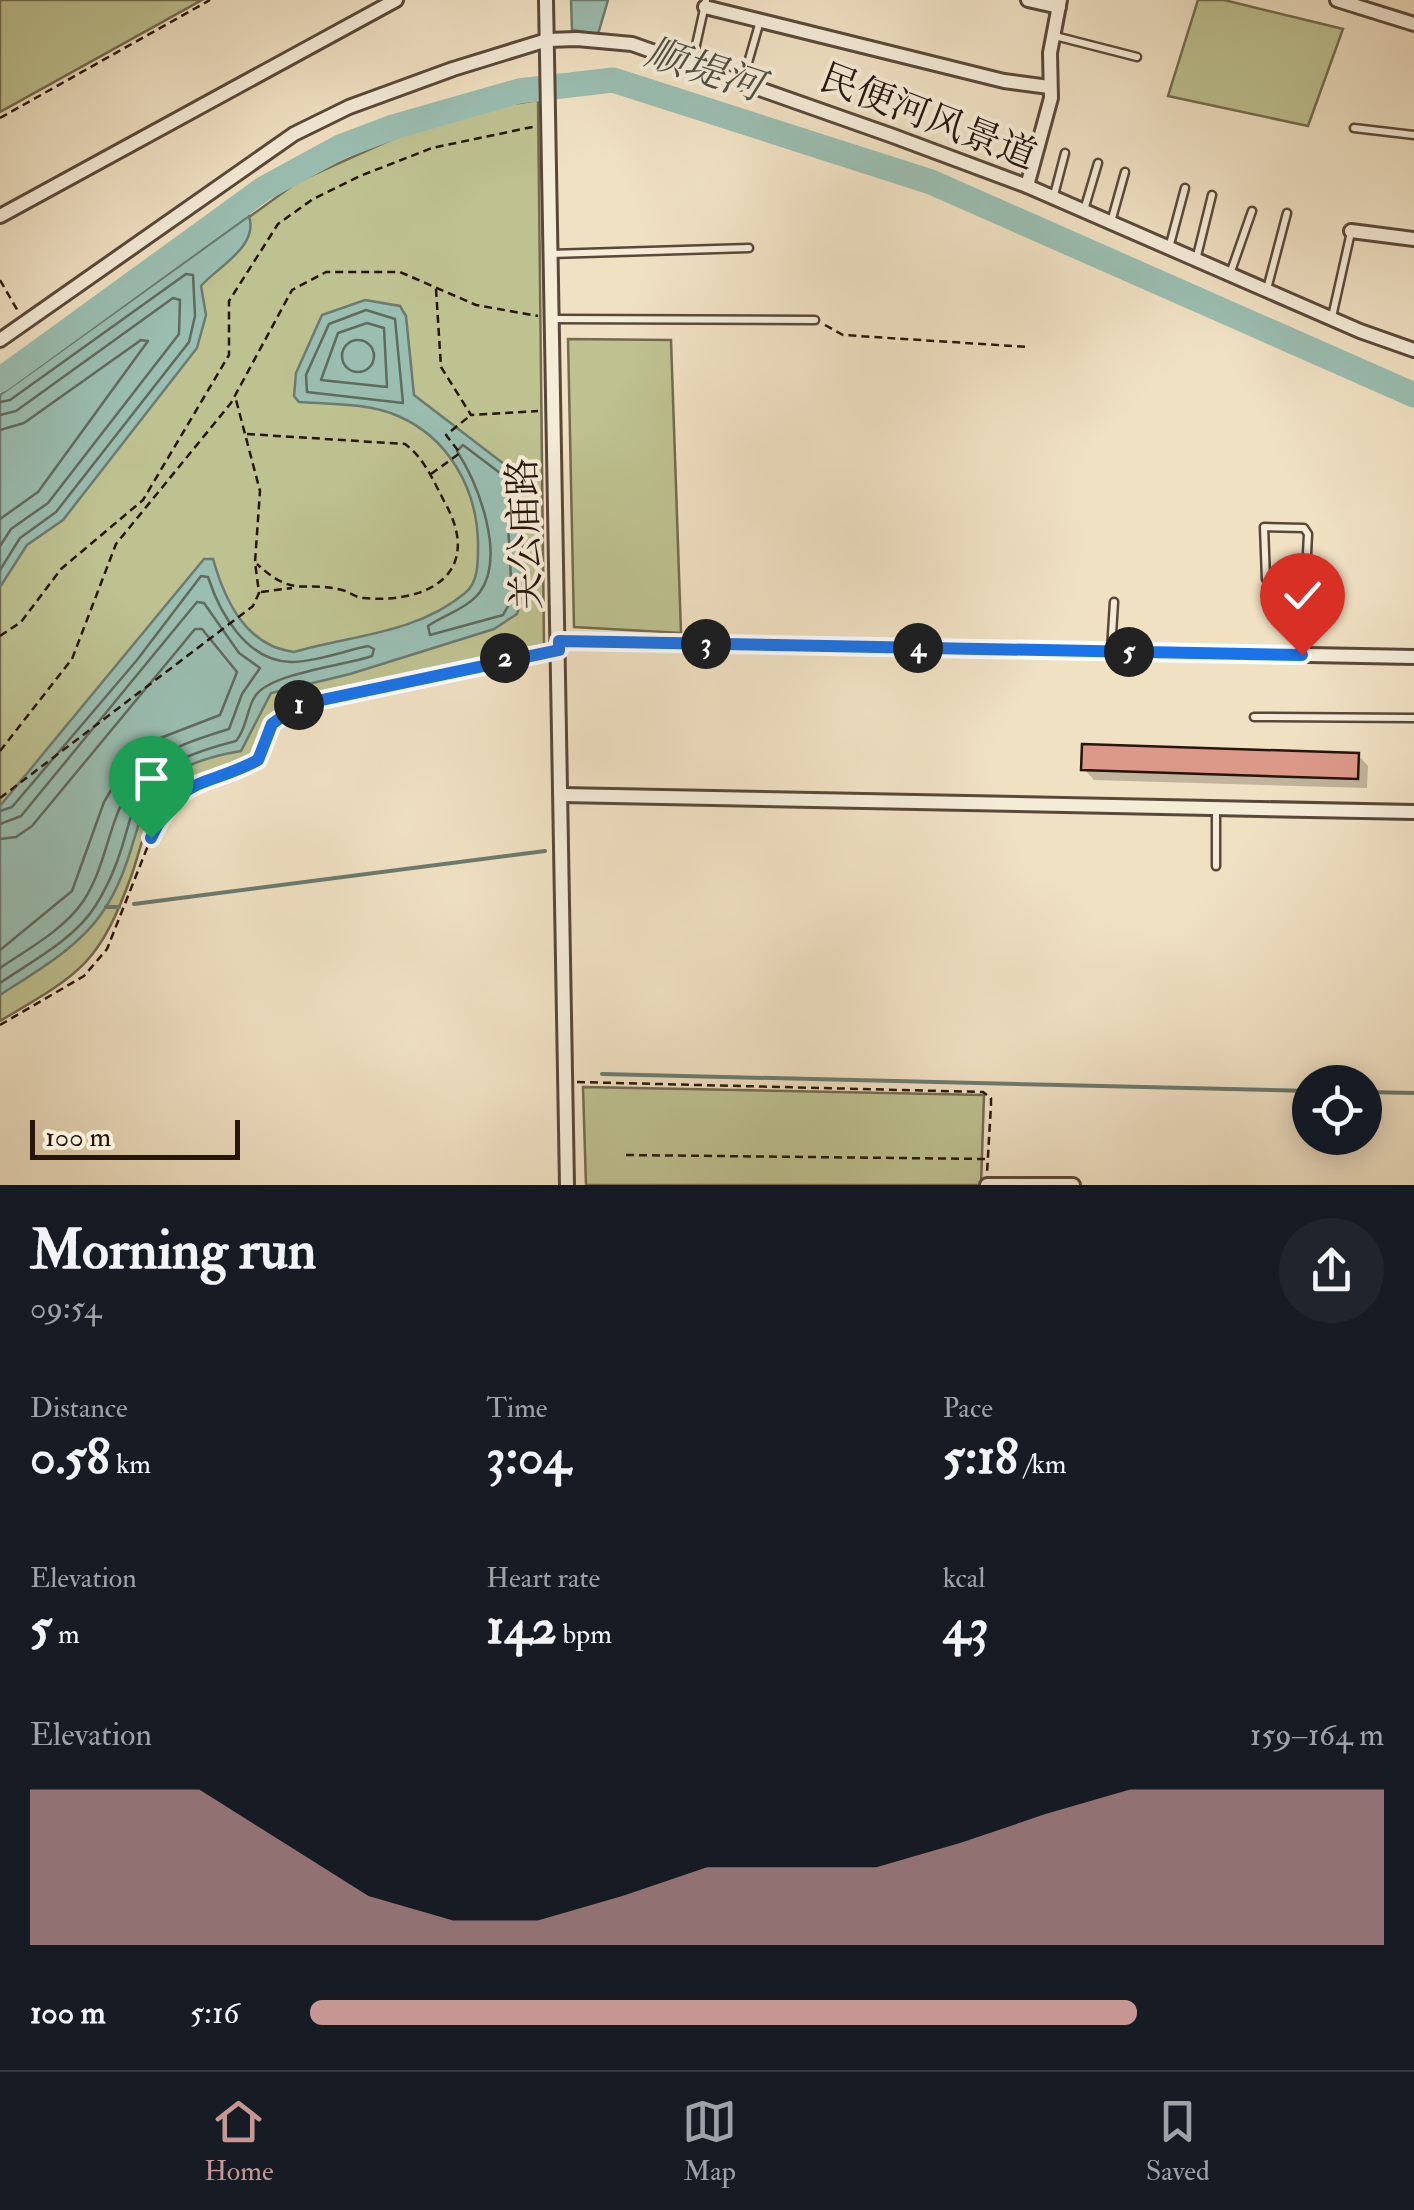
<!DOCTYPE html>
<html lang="en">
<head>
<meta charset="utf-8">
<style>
	:root { --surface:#171b24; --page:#20242c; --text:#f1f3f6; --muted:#9ea1a6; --line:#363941; --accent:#c59692 }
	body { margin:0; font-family:"IM FELL Double Pica","Noto Serif SC",serif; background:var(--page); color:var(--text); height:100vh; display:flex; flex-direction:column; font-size:38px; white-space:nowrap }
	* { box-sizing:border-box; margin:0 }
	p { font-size:32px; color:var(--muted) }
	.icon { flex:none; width:55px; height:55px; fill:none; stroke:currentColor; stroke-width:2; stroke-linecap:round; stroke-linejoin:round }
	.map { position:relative; height:1185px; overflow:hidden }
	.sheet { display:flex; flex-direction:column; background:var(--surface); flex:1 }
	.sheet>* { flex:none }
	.controls { position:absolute; left:1292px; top:1065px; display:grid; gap:20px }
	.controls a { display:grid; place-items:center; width:90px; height:90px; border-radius:50%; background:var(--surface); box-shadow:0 5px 25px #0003; font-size:50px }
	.scale { position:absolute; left:30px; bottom:25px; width:210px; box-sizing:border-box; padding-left:10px; border:5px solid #27150b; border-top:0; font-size:28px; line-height:35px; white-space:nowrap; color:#27150b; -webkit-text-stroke:8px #f5ecd8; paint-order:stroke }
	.pin { position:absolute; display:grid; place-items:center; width:85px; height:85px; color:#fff; margin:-102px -42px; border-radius:50% 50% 50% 0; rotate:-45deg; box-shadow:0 0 10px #0007 }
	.pin .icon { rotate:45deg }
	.km { position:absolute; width:50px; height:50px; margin:-25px; border-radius:50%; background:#222; color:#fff; font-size:28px; line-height:50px; text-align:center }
	.round { display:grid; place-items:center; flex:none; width:105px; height:105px; border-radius:52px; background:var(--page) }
	.overview { display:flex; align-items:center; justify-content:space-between; height:170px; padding:0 30px }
	h1 { font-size:55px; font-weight:800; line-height:75px }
	.metrics { display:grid; grid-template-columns:repeat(3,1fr); gap:15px; height:170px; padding:10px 30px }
	.metrics div { display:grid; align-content:center }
	.metrics b { font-size:50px; font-weight:800 }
	.metrics small { font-size:28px; font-weight:400 }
	.metrics p { font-size:28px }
	.chart { height:280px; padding:20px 30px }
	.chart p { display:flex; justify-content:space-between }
	.chart svg { width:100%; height:180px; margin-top:10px; fill:var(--accent); opacity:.7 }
	ul { padding:0 30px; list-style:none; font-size:32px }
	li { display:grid; grid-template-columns:160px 120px 1fr; align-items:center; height:75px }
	li i { height:25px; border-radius:12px; background:var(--accent) }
	.dock { display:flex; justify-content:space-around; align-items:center; height:140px; border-top:2px solid var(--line); background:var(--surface); font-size:28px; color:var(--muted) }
	.dock a { display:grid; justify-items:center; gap:5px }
	.dock .active { color:var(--accent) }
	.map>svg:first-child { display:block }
	.green { fill:#bec190; stroke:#726b4e; stroke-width:2.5 }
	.water { fill:#9abeb1; stroke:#6c7a6f; stroke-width:2.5 }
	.shadow { fill:#0003 }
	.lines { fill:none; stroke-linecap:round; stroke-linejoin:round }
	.shore { stroke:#606a5e; stroke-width:2.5 }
	.stream { stroke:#6c7a6f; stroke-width:4 }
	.river { stroke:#9abeb1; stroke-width:25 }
	.building { fill:#dc9989; stroke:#27150b; stroke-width:2.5 }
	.lane-casing { stroke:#594839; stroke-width:11 }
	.street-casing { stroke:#594839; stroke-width:18 }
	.path { stroke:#27150b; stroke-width:2.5; stroke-dasharray:8 5; stroke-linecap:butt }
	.lane { stroke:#f5ecd8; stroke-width:6 }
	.street { stroke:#f5ecd8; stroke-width:12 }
	.route-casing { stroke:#fff; stroke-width:20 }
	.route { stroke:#1a73e8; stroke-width:12 }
	.labels { text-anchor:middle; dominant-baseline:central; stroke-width:8; stroke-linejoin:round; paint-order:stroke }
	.street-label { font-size:38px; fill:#27150b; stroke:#f5ecd8 }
	.water-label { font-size:40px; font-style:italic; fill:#4f5045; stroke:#f5ecd8 }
</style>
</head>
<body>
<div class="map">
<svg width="1414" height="1185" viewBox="0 0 1414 1185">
	<rect width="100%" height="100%" fill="#f0e1c3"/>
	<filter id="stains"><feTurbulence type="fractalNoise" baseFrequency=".002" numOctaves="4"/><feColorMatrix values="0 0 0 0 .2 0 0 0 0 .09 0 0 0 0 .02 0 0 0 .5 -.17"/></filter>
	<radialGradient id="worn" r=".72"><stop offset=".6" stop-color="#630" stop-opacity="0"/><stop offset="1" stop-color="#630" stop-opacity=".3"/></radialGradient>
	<g class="green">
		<polygon points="0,0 202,0 0,112"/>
		<polygon points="1198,0 1224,0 1343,29 1308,126 1168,96"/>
		<path d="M 538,100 L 544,645 L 297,698 C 252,719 274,731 252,754 C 230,776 188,770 160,804 C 145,823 140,851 132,874 C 99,965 81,973 0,1021 L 0,397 L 299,181 L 397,137 L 482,109 Z"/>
		<polygon points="568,339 671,340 681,633 574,627"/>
		<polygon points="583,1087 984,1095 981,1185 586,1185"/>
	</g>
	<g class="water">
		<polygon points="571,0 608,0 598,34 572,30"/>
		<path d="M 249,216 C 259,247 217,267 201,286 L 206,315 L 197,348 L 63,520 L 27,545 L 0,587 L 0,395 Z"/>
		<path d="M 365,300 L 400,306 L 406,316 L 414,395 L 508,467 C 529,504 521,558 522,600 L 517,614 L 494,629 L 350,674 L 271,693 L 241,751 C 114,772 156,833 102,913 C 78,948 35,972 0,995 L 0,806 L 204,559 L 213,559 C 225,601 246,646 294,652 C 352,635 416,634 465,593 C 479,582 478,560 478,543 C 477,489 449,438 398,416 C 370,403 329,404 299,402 L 294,396 L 296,373 L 322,315 Z"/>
	</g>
	<polygon class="shadow" points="1358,755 1368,766 1367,788 1094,780 1084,769"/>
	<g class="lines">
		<g class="shore">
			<polygon points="366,310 395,319 403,403 307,392 306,375 329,324"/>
			<polygon points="367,323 384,328 387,387 321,380 338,333"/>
			<circle cx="358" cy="356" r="16"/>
			<polyline points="0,402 10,400 186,274 193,275 195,316 189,342 56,512 20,538 0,570"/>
			<polyline points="0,415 16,411 173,298 180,300 179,334 48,503 11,529 0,546"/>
			<polyline points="0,430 24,423 141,340 148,341 38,492 0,519"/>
			<path d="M 463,445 L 500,473 L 506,483 L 512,599 L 503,615 L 430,635 L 428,626 C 444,615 468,608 480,592 C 506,555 478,484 457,451 Z"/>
			<path d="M 0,811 L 12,807 L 137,660 L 201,576 L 208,577 C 220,614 247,661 291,662 C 315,662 344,651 368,646 L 374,649 L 372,656 C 344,666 267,673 254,698 C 246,712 247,728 236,741 C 101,775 152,813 96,905 C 75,939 32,961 0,983"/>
			<path d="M 0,824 L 21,816 L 197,602 L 204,603 L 239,653 L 260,668 L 242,694 L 229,729 C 161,750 132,762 110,835 C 103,857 97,880 84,900 C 65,929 28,949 0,968"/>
			<polyline points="0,839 16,837 32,826 195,629 202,629 237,672 220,715 150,742 128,762 104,802 72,891 0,950"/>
		</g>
		<g class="stream">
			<polyline points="134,904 545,851"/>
			<polyline points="106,907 119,907"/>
			<polyline points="602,1074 1310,1091"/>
			<polyline points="1365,1092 1414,1093"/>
		</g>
		<polyline class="river" points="0,380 263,189 340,147 393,127 519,91 613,80 931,182 1414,395"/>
	</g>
	<polygon class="building" points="1082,744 1359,753 1358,779 1081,770"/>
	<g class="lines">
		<defs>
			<g id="lane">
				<polyline points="1055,36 1137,57"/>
				<polyline points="692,63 706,0"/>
				<polyline points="743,80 760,21"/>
				<polyline points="1354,128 1414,135"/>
				<polyline points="1054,195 1065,153"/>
				<polyline points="1084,210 1098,163"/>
				<polyline points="1111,222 1125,172"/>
				<polyline points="1169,248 1185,188"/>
				<polyline points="550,254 749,248"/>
				<polyline points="1196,260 1212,195"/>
				<polyline points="1230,274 1252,211"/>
				<polyline points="1267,289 1287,213"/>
				<polyline points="1332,317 1351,232"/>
				<polyline points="551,319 815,320"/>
				<polyline points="1111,650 1114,602"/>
				<polyline points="1302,654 1308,534 1304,528 1264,527 1266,579 1305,580"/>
				<polyline points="1254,717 1414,718"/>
				<polyline points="1216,866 1216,809"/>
			</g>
			<g id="street">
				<polyline points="546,0 567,1185"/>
				<polyline points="1028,0 1059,7"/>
				<polyline points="1337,0 1414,24"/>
				<polyline points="705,7 1004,81 1049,87"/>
				<polyline points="1027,186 1051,98 1050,53 1060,0"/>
				<polyline points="0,216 396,0"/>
				<polyline points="1351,231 1414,239"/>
				<polyline points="0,340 294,134 349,107 453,69 547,40 577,39 632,44 893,136 1027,186 1360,331 1414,350"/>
				<polyline points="559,641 1414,657"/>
				<polyline points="562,795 1414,812"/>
				<polyline points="987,1185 1073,1185"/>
			</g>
		</defs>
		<use href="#lane" class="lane-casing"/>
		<use href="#street" class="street-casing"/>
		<g class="path">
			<polyline points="0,118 210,0"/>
			<polyline points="0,280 19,313"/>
			<polyline points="436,289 441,367 471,415 538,411"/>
			<polyline points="825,325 843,335 1028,347"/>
			<path d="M 247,434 L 405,444 C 424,458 433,480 444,501 C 484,571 431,604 364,598 C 356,598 350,592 342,590 C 302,580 295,599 257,564"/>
			<polyline points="431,474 460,453 446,435 471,415"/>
			<polyline points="261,592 292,588"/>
			<polyline points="0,636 21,622 61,569 143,500 229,355 229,301 278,224 313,199 360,176 432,148 537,126"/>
			<polyline points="0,751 72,659 116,544 231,403 292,290 326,272 400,272 476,305 538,316"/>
			<polyline points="0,798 253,606 259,593 255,562 260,491 235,396"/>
			<polyline points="0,1025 84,976 107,949 151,838 165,808 181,792 258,760 272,724 285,712 483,662 543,652"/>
			<polyline points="577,1082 983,1092 991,1098 991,1105 987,1173"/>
			<polyline points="626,1155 988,1159"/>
		</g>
		<use href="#lane" class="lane"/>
		<use href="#street" class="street"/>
	</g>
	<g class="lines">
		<defs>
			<path id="route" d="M 151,838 C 182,773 203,789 258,760 L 272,724 L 298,705 L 559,650 L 559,641 L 1302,655"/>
		</defs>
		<use href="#route" class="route-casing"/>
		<use href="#route" class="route"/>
	</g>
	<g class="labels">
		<g class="street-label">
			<text transform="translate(928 117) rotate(21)">民便河风景道</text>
			<text transform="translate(525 534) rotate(-92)">关公庙路</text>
		</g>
		<g class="water-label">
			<text transform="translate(704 70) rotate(18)">顺堤河</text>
		</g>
	</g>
	<rect width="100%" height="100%" filter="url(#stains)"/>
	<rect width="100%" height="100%" fill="url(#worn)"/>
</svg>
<div class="controls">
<a><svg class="icon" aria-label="locate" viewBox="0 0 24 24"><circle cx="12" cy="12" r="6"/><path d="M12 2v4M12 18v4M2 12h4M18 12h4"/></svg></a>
</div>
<div class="scale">100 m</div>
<div class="pin" style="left:151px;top:838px;background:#1e9e55"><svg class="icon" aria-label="arrive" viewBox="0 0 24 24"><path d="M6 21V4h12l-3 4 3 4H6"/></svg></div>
<div class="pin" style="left:1302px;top:655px;background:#d93025"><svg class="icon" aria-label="check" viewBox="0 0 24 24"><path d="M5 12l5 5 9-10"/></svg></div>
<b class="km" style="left:299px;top:705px">1</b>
<b class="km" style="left:505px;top:658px">2</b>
<b class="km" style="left:706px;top:644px">3</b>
<b class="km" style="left:918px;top:648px">4</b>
<b class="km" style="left:1129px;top:652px">5</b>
</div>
<section class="sheet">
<div class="overview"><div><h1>Morning run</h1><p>09:54</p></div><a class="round"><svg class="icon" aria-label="share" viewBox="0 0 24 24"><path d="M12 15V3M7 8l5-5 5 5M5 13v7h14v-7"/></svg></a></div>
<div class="metrics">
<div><p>Distance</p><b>0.58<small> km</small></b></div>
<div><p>Time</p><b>3:04</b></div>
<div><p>Pace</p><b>5:18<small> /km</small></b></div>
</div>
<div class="metrics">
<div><p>Elevation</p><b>5<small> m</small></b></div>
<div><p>Heart rate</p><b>142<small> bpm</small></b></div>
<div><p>kcal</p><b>43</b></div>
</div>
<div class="chart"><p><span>Elevation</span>159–164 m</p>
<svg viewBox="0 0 160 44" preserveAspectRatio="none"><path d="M0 44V6L10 6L20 6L30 19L40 32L50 38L60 38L70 32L80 25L90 25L100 25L110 19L120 12L130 6L140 6L150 6L160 6V44z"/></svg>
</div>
<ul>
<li><b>100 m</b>5:16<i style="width:77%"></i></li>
</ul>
</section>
<nav class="dock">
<a class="active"><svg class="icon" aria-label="home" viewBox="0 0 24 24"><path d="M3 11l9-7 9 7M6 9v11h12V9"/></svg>Home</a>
<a><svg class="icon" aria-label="map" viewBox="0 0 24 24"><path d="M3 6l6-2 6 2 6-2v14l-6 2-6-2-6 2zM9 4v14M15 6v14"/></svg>Map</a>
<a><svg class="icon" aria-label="saved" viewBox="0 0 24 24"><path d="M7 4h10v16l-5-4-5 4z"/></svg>Saved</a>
</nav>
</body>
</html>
